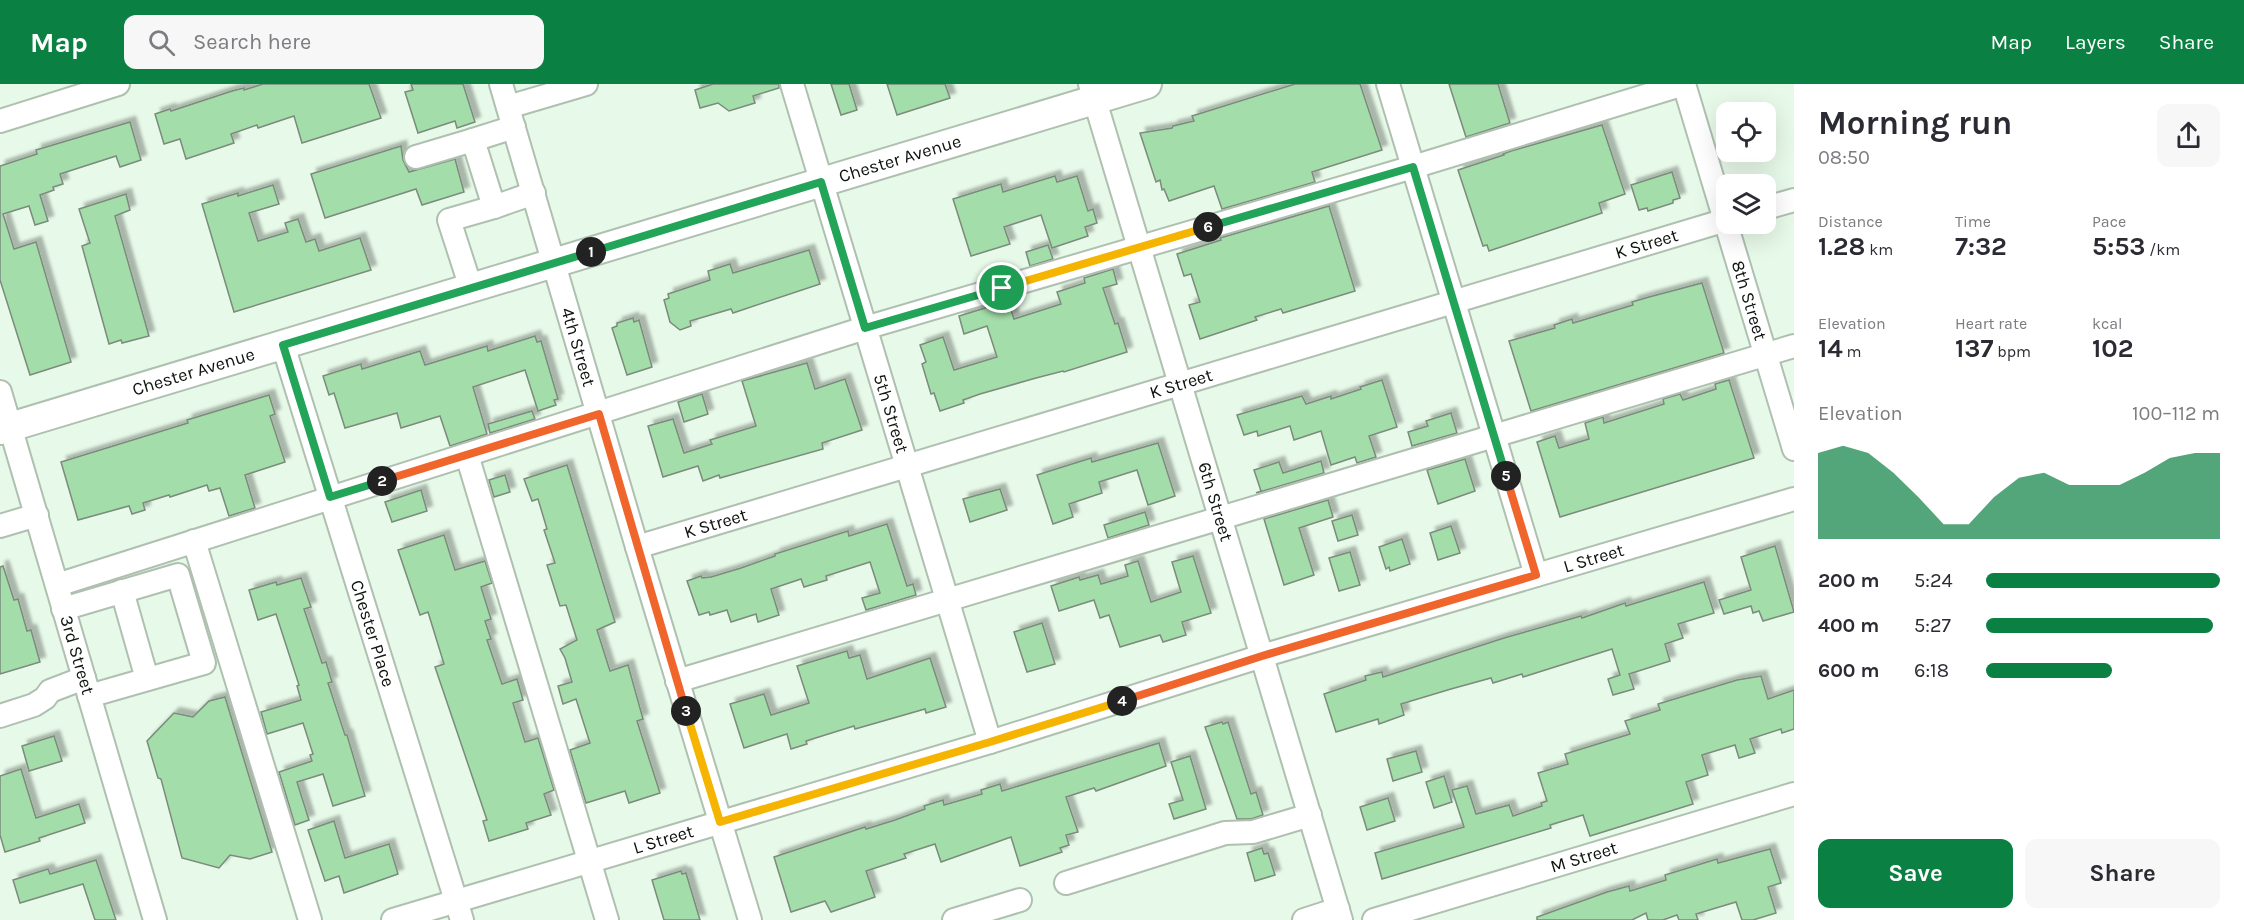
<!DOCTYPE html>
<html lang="en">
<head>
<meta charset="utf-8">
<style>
	:root { --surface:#fff; --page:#f7f7f7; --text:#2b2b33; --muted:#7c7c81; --accent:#0b8043 }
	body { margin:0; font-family:Karla,sans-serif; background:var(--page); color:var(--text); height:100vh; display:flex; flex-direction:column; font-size:22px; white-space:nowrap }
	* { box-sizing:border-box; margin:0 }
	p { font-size:20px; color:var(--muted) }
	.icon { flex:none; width:33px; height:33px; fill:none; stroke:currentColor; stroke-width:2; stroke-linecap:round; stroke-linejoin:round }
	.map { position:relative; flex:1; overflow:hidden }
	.panel { display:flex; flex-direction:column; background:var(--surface); width:450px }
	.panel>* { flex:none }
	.tools { position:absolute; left:1716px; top:18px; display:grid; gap:12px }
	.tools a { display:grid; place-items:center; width:60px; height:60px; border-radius:12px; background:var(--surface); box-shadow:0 6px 24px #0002; font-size:30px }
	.pin { position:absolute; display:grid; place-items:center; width:51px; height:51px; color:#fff; margin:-26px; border:3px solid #fff; border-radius:50%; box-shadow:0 2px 6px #0007 }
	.km { position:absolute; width:30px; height:30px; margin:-15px; border-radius:50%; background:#222; color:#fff; font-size:16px; line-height:30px; text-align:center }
	.round { display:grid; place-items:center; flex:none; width:63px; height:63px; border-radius:12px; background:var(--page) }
	.headline { display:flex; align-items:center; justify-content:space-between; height:102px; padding:0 24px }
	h1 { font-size:33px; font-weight:700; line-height:45px }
	.figures { display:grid; grid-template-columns:repeat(3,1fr); gap:9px; height:102px; padding:6px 24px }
	.figures div { display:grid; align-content:center }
	.figures b { font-size:26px; font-weight:700 }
	.figures small { font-size:16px; font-weight:400 }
	.figures p { font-size:16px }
	.chart { height:168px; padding:12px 24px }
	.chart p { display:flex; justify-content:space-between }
	.chart svg { width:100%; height:108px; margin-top:6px; fill:var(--accent); opacity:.7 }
	.button { display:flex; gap:12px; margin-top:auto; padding:12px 24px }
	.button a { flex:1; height:69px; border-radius:12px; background:var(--accent); color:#fff; font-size:24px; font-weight:700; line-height:69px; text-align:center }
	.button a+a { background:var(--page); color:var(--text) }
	ul { padding:0 24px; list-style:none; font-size:20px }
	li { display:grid; grid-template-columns:96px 72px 1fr; align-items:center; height:45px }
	li i { height:15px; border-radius:8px; background:var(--accent) }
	header { display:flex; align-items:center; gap:36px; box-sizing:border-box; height:84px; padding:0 30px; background:var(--accent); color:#fff }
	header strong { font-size:28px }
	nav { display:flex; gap:33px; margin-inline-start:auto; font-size:21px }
	.search { width:420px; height:54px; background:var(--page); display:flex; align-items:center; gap:15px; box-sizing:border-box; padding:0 21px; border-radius:12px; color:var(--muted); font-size:22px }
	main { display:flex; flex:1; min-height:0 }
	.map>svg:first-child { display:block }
	.building { fill:#a3dda9; stroke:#7b8b7c; stroke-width:1.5; filter:url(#shadow) }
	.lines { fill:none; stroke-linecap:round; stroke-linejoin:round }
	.minor-casing { stroke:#afc0b0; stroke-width:26 }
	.major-casing { stroke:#afc0b0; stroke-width:32 }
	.minor { stroke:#fff; stroke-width:22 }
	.major { stroke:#fff; stroke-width:28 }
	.split-1-casing { stroke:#fff; stroke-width:12 }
	.split-2-casing { stroke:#fff; stroke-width:12 }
	.split-3-casing { stroke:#fff; stroke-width:12 }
	.split-4-casing { stroke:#fff; stroke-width:12 }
	.split-5-casing { stroke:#fff; stroke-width:12 }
	.split-6-casing { stroke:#fff; stroke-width:12 }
	.split-7-casing { stroke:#fff; stroke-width:12 }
	.split-1 { stroke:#22a559; stroke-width:8 }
	.split-2 { stroke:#22a559; stroke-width:8 }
	.split-3 { stroke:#f0652b; stroke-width:8 }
	.split-4 { stroke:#f5b400; stroke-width:8 }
	.split-5 { stroke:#f0652b; stroke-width:8 }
	.split-6 { stroke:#22a559; stroke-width:8 }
	.split-7 { stroke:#f5b400; stroke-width:8 }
	.labels { text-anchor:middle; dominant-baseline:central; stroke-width:5; stroke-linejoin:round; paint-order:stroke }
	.street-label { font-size:18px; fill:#0e130e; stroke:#e7f9e8 }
</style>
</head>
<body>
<header>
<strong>Map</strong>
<div class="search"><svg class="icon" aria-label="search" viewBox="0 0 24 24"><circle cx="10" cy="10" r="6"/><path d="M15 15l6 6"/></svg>Search here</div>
<nav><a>Map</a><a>Layers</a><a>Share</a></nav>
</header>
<main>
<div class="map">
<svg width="1794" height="836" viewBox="0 0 1794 836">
	<defs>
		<filter id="shadow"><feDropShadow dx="5.5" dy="-5.5" stdDeviation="1.5" flood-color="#0004"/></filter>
	</defs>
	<rect width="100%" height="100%" fill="#e7f9e8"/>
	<g class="building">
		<polygon points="263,0 369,0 381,34 302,59 294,32 258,44 257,41 231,50 234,59 186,75 180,55 164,60 155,30 170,25 171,27 232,7 244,4 244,6"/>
		<polygon points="411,0 463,0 475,38 457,44 455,37 418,49 405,8 413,6"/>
		<polygon points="713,0 779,0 779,4 753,12 755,19 729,27 718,19 700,24 695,6"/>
		<polygon points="831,0 849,0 857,26 841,31"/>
		<polygon points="887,0 945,0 950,14 897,31"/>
		<polygon points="1295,0 1360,0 1382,66 1312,88 1315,98 1222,125 1214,102 1169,117 1164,105 1162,106 1160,96 1156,98 1140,49 1172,44 1173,42 1194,37 1192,32"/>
		<polygon points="1449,0 1498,0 1510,39 1466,53"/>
		<polygon points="130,38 141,76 120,83 116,72 60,90 63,100 53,103 54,106 40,111 48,137 35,141 29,122 3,130 14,165 36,158 71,278 30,291 0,196 0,82 37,70 36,66"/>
		<polygon points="1602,41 1625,110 1599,119 1602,129 1489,167 1487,161 1483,162 1458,86 1504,71 1503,70 1511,67"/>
		<polygon points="401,62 403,76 409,88 455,75 464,108 422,121 416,105 325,134 311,90"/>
		<polygon points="1672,88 1680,114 1673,116 1673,119 1648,127 1647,124 1639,126 1631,101"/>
		<polygon points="1055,92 1057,98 1077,92 1088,127 1093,125 1097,139 1085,143 1088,152 1052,164 1041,131 1004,143 1010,160 971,172 953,115 1001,100 1003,108"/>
		<polygon points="273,101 279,120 249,129 258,157 288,148 285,139 298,135 306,158 315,155 319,167 360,154 371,186 234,228 202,120 238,109 238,112"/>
		<polygon points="126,110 130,126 115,132 149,252 122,259 121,256 109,260 82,162 90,159 79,125"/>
		<polygon points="1329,122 1355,207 1283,229 1281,225 1255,233 1257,236 1200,255 1189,221 1200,218 1191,190 1184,192 1177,170 1221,156 1220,154"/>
		<polygon points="1048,161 1053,175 1030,182 1026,168"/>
		<polygon points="809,166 820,200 733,229 731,225 690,237 691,242 680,246 670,238 664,216 669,214 668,210 710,196 708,187 730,180 733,189"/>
		<polygon points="1113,185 1117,200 1103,204 1115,240 1118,239 1127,268 1064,288 1063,287 1036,294 980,310 963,316 964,319 940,327 934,309 931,310 922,280 926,278 920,261 943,253 954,286 997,273 987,242 964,250 959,232 1008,217 1014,235 1061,220 1057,208 1085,199 1084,194"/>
		<polygon points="1702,199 1724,269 1531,327 1509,257 1555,244 1554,241 1572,235 1573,239 1633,221 1632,218 1649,213"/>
		<polygon points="633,234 634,238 639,236 652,283 627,291 612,244 617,242 617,239"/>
		<polygon points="535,252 537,258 541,257 558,315 554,316 556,321 538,327 525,286 473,303 487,350 450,362 440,332 401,344 397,329 345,344 334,309 329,311 323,292 361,280 362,285 420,267 425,281 487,262 488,267"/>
		<polygon points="807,279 815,305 845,295 862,346 822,359 823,365 720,394 719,391 703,397 698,382 663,393 648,342 673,335 684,369 712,360 710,356 756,342 742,297"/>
		<polygon points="1382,296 1397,343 1369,352 1376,373 1357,379 1355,373 1331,381 1321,347 1294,356 1290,342 1258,352 1257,347 1244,351 1237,331 1302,312 1306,320 1331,312 1331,315 1361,305 1360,303"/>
		<polygon points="1729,296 1754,374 1560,433 1537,358 1555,352 1559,364 1589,355 1585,339 1603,333 1604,339 1664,320 1663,315 1680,310 1683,316 1716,305 1715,300"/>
		<polygon points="702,310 708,330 684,338 678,318"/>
		<polygon points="269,311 275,330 270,332 285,378 245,391 255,424 229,432 220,404 209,407 207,401 170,413 169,411 143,419 145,426 132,430 129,422 78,436 61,378 188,339 187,336"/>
		<polygon points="532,327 535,335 490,349 488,340"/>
		<polygon points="1451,329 1457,349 1412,362 1408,348 1428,342 1426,337"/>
		<polygon points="1158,359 1175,412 1148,421 1137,386 1099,398 1102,409 1069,420 1073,433 1053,440 1037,391 1091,374 1092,378"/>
		<polygon points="1465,375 1475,407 1438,420 1427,386"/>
		<polygon points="1321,377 1324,389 1256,409 1261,407 1254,386 1279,378 1283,389"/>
		<polygon points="567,381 615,538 597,546 610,587 628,581 643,635 637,637 660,709 629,719 625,707 586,719 570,666 590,659 576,615 563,620 558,602 572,598 565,574 560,565 577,556 566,521 560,522 547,481 555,479 544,446 547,445 538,415 532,417 524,395"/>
		<polygon points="505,391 510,408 494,413 489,396"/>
		<polygon points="1000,405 1007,426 970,438 963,415"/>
		<polygon points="421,406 427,427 392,438 385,418"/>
		<polygon points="1328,416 1333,433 1299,444 1314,491 1284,501 1264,435"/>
		<polygon points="1145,428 1149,441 1108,454 1104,441"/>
		<polygon points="1352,431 1358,451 1338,457 1332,437"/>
		<polygon points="887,440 907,502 913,500 916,511 866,526 862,514 880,509 870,478 826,492 827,496 804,503 801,495 771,505 779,531 758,538 756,530 731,538 727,526 710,531 709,528 699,531 687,497 701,492 702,494 711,493 741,484 775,472 775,470 848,447 849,452"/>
		<polygon points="1451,442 1460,469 1438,476 1430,449"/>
		<polygon points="444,451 455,486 485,477 492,499 481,503 491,535 485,537 491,555 487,556 502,600 517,595 523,616 513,619 525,658 538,654 554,706 544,710 551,731 526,739 528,745 489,757 483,737 487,736 435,583 444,580 428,528 420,531 398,466"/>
		<polygon points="1402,455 1410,480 1390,487 1389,483 1386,485 1379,463"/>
		<polygon points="1775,462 1794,528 1763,537 1759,527 1753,529 1751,522 1724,530 1719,516 1751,506 1741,473"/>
		<polygon points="1350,468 1360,501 1339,507 1329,474"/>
		<polygon points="1193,472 1211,529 1182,538 1186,551 1163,558 1160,551 1120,563 1109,531 1100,534 1094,516 1059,527 1051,502 1079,493 1080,496 1098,491 1101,500 1128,492 1125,481 1138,477 1151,518 1181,508 1172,478"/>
		<polygon points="3,482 14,516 18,515 27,547 31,546 40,578 0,590 0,483"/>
		<polygon points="301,494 311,523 304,525 322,579 326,578 332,598 328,599 345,651 347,651 365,712 333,722 323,690 297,698 309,736 295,741 279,688 312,677 310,671 313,670 303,639 267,650 261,628 301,616 297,602 299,601 276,530 258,536 249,506 276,498 277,501"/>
		<polygon points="1704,498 1714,529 1678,540 1683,554 1665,560 1670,577 1629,590 1634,605 1613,611 1608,595 1620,591 1612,565 1523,593 1522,590 1493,599 1491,594 1451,605 1401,620 1404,631 1379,640 1378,635 1336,648 1324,610 1366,596 1365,592 1382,588 1383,593 1504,554 1581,532 1582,534 1625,519 1626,522"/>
		<polygon points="1042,539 1055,580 1027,588 1014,548"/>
		<polygon points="847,567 849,574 860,571 867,595 930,574 946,623 926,629 925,625 855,645 854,642 806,657 807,660 791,665 787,650 744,664 730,620 764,610 771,631 809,619 797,582"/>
		<polygon points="1761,592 1768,615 1794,606 1794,645 1782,649 1781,645 1750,655 1755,669 1739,674 1735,661 1702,671 1708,691 1686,698 1693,720 1590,752 1583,731 1550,741 1551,744 1382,795 1375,769 1464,743 1452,706 1467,702 1476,730 1509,721 1513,732 1542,722 1541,719 1547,717 1538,689 1568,680 1565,670 1630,650 1625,637 1660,626 1658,620 1737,596"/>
		<polygon points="225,613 272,768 250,775 230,771 219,784 182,774 161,695 158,694 147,657 174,629 193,633 209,617"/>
		<polygon points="1222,638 1223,640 1228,638 1251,710 1256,708 1263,731 1251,735 1237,735 1205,643"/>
		<polygon points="54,652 62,677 29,687 22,662"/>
		<polygon points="1159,659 1166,682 1096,707 1094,704 1066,713 1078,748 1066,751 1069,761 1060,764 1062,768 1020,782 1011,753 941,778 935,760 904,770 906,774 866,787 875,813 831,828 825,817 791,828 774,773 865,743 866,745 895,736 925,725 924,722 943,716 944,721 982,710 981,706 1000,700 1002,707"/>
		<polygon points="1416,667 1422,688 1393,697 1387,675"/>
		<polygon points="1190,672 1206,725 1174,735 1169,720 1183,716 1171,678"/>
		<polygon points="21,685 36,734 79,720 85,739 39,754 40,757 5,768 0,751 0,692"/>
		<polygon points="1444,692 1452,718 1434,724 1426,698"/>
		<polygon points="1388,714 1395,737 1367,746 1360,723"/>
		<polygon points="334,737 345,774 389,760 398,790 344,809 339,792 325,797 308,746"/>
		<polygon points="1262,764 1264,770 1268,769 1275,791 1255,797 1247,769"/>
		<polygon points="1770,765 1781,799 1768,803 1776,829 1753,836 1742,836 1736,818 1696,830 1698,836 1679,836 1677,831 1663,836 1648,836 1646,829 1632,836 1537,836 1537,833 1607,808 1629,802 1630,807 1666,796 1665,791 1717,775 1718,779"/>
		<polygon points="96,776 116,836 95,836 83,800 20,819 13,796 48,785 50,790"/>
		<polygon points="681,787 682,790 686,789 700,836 664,836 652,796"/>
	</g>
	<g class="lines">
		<defs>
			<g id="minor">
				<path id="s1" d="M 501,0 L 637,463 L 750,836"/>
				<path id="s2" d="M 792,0 L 990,658"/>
				<path id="s3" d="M 1090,0 L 1341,836"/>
				<polyline points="1388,0 1536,491"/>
				<path id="s4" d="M 1684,0 L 1794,365"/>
				<polyline points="508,23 586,0"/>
				<polyline points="0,37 118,0"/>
				<polyline points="416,73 473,56"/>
				<polyline points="494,123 534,109"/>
				<polyline points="1766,124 1794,116"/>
				<polyline points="471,204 449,136 494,123 473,56 514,43"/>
				<path id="s5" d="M 283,261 L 462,836"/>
				<path id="s6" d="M 0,308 L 155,836"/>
				<polyline points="467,371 607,836"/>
				<polyline points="0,442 37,431"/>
				<polyline points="194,457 310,836"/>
				<path id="s7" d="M 637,463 L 1726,136"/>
				<polyline points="57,501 865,244 1413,83 1684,0"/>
				<polyline points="122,507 147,595"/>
				<polyline points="63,525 178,491 204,579 89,612"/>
				<polyline points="677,597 1794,262"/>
				<polyline points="0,632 34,621 45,614 50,607 84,594"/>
				<polyline points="1066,799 1225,749 1253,748 1310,731"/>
				<path id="s8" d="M 393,836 L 990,658 L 1262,572 L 1794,415"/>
				<polyline points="954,836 1020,816"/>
				<polyline points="1304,836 1338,825"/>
				<path id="s9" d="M 1374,836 L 1794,710"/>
			</g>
			<g id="major">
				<path id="s10" d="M 0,346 L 1147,0"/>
			</g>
		</defs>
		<use href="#minor" class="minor-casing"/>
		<use href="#major" class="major-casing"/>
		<use href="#minor" class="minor"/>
		<use href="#major" class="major"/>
	</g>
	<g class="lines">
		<defs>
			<polyline id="split-1" points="591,168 821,98 865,244 1002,204"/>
			<polyline id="split-2" points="382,397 330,413 283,261 591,168"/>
			<polyline id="split-3" points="382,397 599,330 686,627"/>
			<polyline id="split-4" points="686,627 720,738 990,658 1122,617"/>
			<polyline id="split-5" points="1122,617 1262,572 1536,491 1506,392"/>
			<polyline id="split-6" points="1208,143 1413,83 1506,392"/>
			<polyline id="split-7" points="1002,204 1208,143"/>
		</defs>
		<use href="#split-1" class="split-1-casing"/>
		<use href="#split-2" class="split-2-casing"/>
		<use href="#split-3" class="split-3-casing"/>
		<use href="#split-4" class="split-4-casing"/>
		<use href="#split-5" class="split-5-casing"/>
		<use href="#split-6" class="split-6-casing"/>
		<use href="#split-7" class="split-7-casing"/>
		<use href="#split-1" class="split-1"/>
		<use href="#split-2" class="split-2"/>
		<use href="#split-3" class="split-3"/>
		<use href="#split-4" class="split-4"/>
		<use href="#split-5" class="split-5"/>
		<use href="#split-6" class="split-6"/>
		<use href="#split-7" class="split-7"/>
	</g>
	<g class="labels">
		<g class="street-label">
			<text stroke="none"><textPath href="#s10" startOffset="940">Chester Avenue</textPath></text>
			<text stroke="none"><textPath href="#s7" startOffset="1054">K Street</textPath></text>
			<text stroke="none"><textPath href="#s4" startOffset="226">8th Street</textPath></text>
			<text stroke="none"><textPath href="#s1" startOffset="274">4th Street</textPath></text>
			<text stroke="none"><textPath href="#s10" startOffset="202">Chester Avenue</textPath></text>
			<text stroke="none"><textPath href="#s7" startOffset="568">K Street</textPath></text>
			<text stroke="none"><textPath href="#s2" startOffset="344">5th Street</textPath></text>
			<text stroke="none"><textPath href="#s3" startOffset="436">6th Street</textPath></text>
			<text stroke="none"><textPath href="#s7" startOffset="82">K Street</textPath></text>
			<text stroke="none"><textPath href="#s8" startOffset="1254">L Street</textPath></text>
			<text stroke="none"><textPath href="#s5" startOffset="302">Chester Place</textPath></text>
			<text stroke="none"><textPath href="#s6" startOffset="274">3rd Street</textPath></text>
			<text stroke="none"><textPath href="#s8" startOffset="282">L Street</textPath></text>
			<text stroke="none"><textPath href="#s9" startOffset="219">M Street</textPath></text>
		</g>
	</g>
</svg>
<div class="tools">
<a><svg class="icon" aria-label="locate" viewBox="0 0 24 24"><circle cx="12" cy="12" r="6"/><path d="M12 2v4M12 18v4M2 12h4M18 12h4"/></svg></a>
<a><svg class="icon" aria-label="layers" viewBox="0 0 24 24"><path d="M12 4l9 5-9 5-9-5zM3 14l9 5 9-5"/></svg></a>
</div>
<div class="pin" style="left:1002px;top:204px;background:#1e9e55"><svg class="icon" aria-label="arrive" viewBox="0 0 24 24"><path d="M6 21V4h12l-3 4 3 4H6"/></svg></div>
<b class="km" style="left:591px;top:168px">1</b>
<b class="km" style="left:382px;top:397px">2</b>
<b class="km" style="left:686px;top:627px">3</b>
<b class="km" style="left:1122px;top:617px">4</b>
<b class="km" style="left:1506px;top:392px">5</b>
<b class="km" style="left:1208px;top:143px">6</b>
</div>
<section class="panel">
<div class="headline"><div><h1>Morning run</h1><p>08:50</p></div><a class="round"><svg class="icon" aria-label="share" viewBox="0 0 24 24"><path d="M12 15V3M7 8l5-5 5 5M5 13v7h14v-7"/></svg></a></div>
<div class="figures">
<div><p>Distance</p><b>1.28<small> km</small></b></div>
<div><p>Time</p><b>7:32</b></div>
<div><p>Pace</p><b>5:53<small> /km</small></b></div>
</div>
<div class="figures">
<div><p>Elevation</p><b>14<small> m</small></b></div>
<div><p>Heart rate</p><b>137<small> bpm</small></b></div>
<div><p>kcal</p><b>102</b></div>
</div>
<div class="chart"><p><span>Elevation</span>100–112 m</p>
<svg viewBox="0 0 160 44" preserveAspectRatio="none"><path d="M0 44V9L10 6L20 9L30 17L40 27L50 38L60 38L70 27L80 19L90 17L100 22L110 22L120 22L130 17L140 11L150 9L160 9V44z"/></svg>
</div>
<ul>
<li><b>200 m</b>5:24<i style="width:100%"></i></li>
<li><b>400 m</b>5:27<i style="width:97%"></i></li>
<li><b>600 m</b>6:18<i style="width:54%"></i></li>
</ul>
<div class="button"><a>Save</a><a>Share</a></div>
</section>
</main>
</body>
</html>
